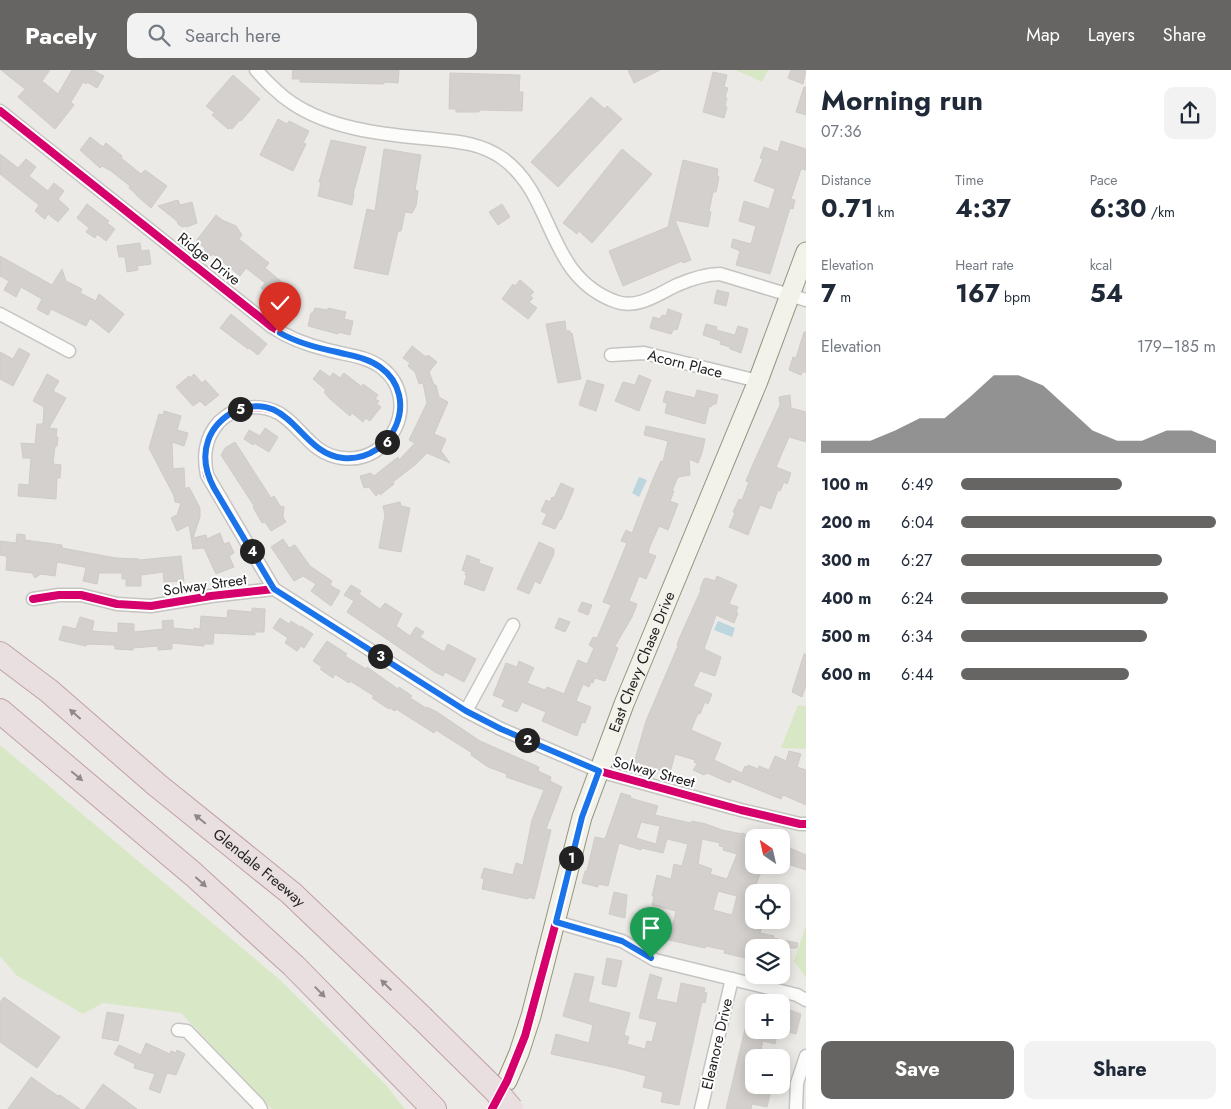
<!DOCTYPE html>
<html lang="en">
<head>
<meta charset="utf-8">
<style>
	:root { --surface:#fff; --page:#f2f2f3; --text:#1f2937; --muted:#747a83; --accent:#666564 }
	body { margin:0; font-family:Jost,sans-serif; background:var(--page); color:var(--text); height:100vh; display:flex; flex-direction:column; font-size:19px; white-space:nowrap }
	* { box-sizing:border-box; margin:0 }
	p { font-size:16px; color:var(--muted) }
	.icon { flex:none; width:28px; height:28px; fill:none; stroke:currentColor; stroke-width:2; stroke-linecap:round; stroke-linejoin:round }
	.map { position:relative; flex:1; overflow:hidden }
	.sheet { display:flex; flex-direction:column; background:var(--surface); width:425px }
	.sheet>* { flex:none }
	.needle { width:32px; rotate:326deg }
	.fabs { position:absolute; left:745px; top:759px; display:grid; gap:10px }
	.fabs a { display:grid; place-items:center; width:45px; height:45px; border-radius:10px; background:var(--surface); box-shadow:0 2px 12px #0003; font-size:25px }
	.pin { position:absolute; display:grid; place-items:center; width:42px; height:42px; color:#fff; margin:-51px -21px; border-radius:50% 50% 50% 0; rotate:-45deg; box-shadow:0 0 5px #0007 }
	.pin .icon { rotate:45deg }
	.km { position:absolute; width:25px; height:25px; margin:-12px; border-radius:50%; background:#222; color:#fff; font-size:14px; line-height:25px; text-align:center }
	.round { display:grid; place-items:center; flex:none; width:52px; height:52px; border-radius:10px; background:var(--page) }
	.overview { display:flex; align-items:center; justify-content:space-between; height:85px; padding:0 15px }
	h1 { font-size:28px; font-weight:700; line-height:38px }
	.figures { display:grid; grid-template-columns:repeat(3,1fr); gap:8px; height:85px; padding:5px 15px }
	.figures div { display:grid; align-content:center }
	.figures b { font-size:25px; font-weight:700 }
	.figures small { font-size:14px; font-weight:400 }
	.figures p { font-size:14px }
	.chart { height:140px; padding:10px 15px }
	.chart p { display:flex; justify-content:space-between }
	.chart svg { width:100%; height:90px; margin-top:5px; fill:var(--accent); opacity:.7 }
	.cta { display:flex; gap:10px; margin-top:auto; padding:10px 15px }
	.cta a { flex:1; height:58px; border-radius:10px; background:var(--accent); color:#fff; font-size:20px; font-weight:700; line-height:58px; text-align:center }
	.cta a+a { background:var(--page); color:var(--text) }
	ul { padding:0 15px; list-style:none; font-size:16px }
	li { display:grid; grid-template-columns:80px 60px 1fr; align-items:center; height:38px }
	li i { height:12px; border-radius:6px; background:var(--accent) }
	header { display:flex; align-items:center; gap:30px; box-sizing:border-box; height:70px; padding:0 25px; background:var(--accent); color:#fff }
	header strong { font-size:24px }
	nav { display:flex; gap:28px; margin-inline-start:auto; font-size:18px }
	.search { width:350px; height:45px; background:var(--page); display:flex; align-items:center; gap:12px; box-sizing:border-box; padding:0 18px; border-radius:10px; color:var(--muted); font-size:19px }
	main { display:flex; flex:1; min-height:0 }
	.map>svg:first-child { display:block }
	.grass { fill:#d8e8c6 }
	.water { fill:#bbd6de }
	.building { fill:#d3d0cd; stroke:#cfccc8; fill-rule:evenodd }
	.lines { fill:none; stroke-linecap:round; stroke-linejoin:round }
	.street-casing { stroke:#c5c4c2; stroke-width:15 }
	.secondary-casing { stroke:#93957f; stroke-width:21 }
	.highway-casing { stroke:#c09fa7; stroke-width:26 }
	.street { stroke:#fcfcfb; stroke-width:12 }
	.secondary { stroke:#f2f2ea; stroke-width:19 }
	.highway { stroke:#e9dfe0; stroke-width:24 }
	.highway-bridge-casing { stroke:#c09fa7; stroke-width:26; stroke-linecap:butt }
	.highway-bridge { stroke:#e9dfe0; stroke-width:24 }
	.cycleway-casing { stroke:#fff; stroke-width:11 }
	.cycleway { stroke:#d6006c; stroke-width:8 }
	.oneway { fill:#8e8889 }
	.route-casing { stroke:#fff; stroke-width:10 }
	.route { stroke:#1a73e8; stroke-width:6 }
	.labels { text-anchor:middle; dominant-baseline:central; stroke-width:4; stroke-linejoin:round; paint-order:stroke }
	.street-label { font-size:15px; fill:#1e1e1e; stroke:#fff }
</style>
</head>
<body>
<header>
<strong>Pacely</strong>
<div class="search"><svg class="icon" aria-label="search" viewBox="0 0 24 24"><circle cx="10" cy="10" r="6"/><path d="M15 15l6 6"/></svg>Search here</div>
<nav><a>Map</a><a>Layers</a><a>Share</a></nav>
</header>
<main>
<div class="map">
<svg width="806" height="1039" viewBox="0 0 806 1039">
	<rect width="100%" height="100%" fill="#eceae6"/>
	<g class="grass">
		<polygon points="736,0 768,0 762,12"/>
		<polygon points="798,635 806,636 806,679 781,678"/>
		<polygon points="0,675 279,909 385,1014 405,1039 272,1039 181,943 103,933 83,944 16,905 0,886"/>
		<polygon points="806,855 806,908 794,891"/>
	</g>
	<g class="water">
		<polygon points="639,407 647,410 639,427 632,423"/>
		<polygon points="718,551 735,558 732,567 714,560"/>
	</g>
	<g class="building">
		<polygon points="1,0 50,0 42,11 58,24 72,0 93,0 104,6 97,18 87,12 86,14 83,12 71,32 74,35 55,59 18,27 25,19"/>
		<polygon points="293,0 399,0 398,13 384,12 384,14 300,12 300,9 292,9"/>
		<polygon points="628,0 660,0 634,13"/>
		<polygon points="791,0 806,0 803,14 788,8"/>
		<polygon points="713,2 727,5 724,17 728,18 725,27 727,28 725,36 727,37 724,48 703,42"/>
		<polygon points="450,3 520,5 519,22 523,22 522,41 479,40 479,42 456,42 456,39 449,39"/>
		<polygon points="233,5 260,29 241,51 240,50 232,59 230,58 228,59 212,45 215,43 206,36"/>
		<polygon points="804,17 806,17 806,45 796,42"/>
		<polygon points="591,27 605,39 607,36 622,49 558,117 531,92"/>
		<polygon points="278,49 287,54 289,51 309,61 303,73 306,74 293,101 260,85"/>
		<polygon points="90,67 103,77 106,73 122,86 121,88 141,104 145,100 167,116 151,138 136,125 136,124 129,118 130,116 111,101 102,96 100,98 80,80"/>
		<polygon points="331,70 366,77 353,124 354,124 352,135 318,126 321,112 319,112"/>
		<polygon points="781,71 806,79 806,100 801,99 791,129 795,130 793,139 790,138 770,204 736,195 740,181 731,177 733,169 751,174 756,156 739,151 744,131 769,139 775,119 754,111 763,89 760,88 764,77 778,82"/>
		<polygon points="384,79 421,85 415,120 418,121 416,136 412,143 405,142 401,161 398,161 388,205 354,198 367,139 375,141"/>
		<polygon points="622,79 652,104 592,173 579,161 577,164 563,153"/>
		<polygon points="0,84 18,98 26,89 36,97 29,106 48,121 54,113 64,121 58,129 69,139 58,152 48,144 45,149 42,147 35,141 39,135 0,104"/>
		<polygon points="683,90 718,99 717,106 719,107 716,122 713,122 709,141 711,142 708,157 675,150 691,190 683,193 682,191 623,216 609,181 668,157"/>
		<polygon points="178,130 180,135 192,132 197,153 187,157 185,156 182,157 178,154 177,151 158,136"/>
		<polygon points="87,134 109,151 107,153 115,159 106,171 97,164 95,168 86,162 89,158 77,148"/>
		<polygon points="502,134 510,147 498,155 489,142"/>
		<polygon points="216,145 222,150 236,156 242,165 239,169 269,193 265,198 289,218 286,223 294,229 289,235 293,238 287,246 272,234 274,231 261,218 265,213 246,198 240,206 213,184 211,186 204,180 205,178 196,171"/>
		<polygon points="140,173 141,181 149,180 151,194 137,196 138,200 127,202 125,187 119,187 117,176"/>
		<polygon points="0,186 52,215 62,199 66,211 82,219 80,223 96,231 99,224 124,244 109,263 90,248 86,256 51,239 48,245 37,239 42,229 21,217 16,227 4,220 9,211 0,206"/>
		<polygon points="520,210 534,222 530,226 533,228 529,232 537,238 528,249 502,229 513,214 515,216"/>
		<polygon points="717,220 729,223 726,236 714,233"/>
		<polygon points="315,238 328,240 328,238 346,242 344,249 353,251 350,265 339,262 338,264 308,256 311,243 313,243"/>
		<polygon points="668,239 682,244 677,260 674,259 671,264 650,258 653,247 660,249 662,245 666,246"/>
		<polygon points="231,244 267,274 258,285 249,278 248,279 220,258"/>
		<polygon points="565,251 566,261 570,261 570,264 572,263 581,309 558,313 546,254"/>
		<polygon points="706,254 717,257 716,260 735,265 738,256 748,259 741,283 730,279 730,277 720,274 721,271 703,265"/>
		<polygon points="804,262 806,262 806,303 803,301 801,305 789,300 793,287 796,288"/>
		<polygon points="412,276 426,287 428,285 437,292 429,302 434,315 436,315 439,327 448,332 434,364 446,369 441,381 450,393 427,383 416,394 393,412 394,414 380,425 380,422 376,426 369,417 364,418 360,406 371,403 374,406 398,387 399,390 415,373 409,370 427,333 423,313 419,314 415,302 408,296 410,293 403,288"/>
		<polygon points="19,278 30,284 13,316 0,309 0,282 13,289"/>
		<polygon points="320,300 330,307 333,303 340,308 344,303 362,317 363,314 378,325 375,329 379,331 377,334 381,337 370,351 365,348 363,352 352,343 350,346 330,329 324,322 326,320 313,309"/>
		<polygon points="47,304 59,311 53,321 66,328 49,358 57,359 56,367 58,367 57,376 55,376 53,394 61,395 60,408 57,408 56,429 18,426 19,414 29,415 31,388 23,388 21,373 35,374 37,354 43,354 44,337 33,331"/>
		<polygon points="194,304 202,313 205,310 219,325 205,336 200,331 193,336 176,317 189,306 190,308"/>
		<polygon points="639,305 651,310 639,341 615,331 623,312 635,315"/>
		<polygon points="587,310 604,315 596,341 579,335"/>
		<polygon points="697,320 718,325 716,334 713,334 711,337 709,336 705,354 665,343 667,333 663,332 666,321 695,328"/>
		<polygon points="790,325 791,338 806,342 806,372 789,367 776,397 791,403 787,414 784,412 780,421 778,420 771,439 760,435 748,465 729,457 735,443 733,442 739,429 742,430 749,412 746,411 753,394 780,335 779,327"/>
		<polygon points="164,341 181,346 177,360 188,363 184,376 172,372 173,399 184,398 185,419 189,417 200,438 200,447 193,468 206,465 207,469 220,463 224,474 229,472 234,483 229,486 234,497 216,504 204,478 193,479 189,455 177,461 171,448 177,445 181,433 175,432 174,426 149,378 159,344 163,345"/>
		<polygon points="646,356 705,369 702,383 698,393 689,389 690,405 678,407 672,421 674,421 670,431 678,434 668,460 659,456 650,476 648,483 656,486 646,509 639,506 629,531 637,534 632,547 615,576 618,578 605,611 595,608 593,613 591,612 589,617 583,614 576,631 591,637 585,653 582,652 577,666 542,651 546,642 522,632 517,642 502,636 505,630 493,625 506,593 517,597 519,591 534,598 527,613 545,620 547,617 564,624 578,590 587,594 594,578 589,575 593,567 597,568 611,535 603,532 627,473 621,471 626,460 632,463 653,409 661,391 663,392 668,371 644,365"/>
		<polygon points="265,358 278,367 269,382 254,373 253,375 244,369 249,360 260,366"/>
		<polygon points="235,372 271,428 274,426 280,436 284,437 283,447 286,452 271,461 265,452 262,453 253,437 254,436 221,385 225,378"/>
		<polygon points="561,413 574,419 561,450 560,449 555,459 542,454 547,444 541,441 546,430 550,432 552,427 554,428"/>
		<polygon points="400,432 401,436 410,438 401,482 379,478 385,445 383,436"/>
		<polygon points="17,464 25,465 25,470 62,475 62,478 116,488 139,489 139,490 181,486 184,511 164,512 163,502 141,505 141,516 126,516 126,509 122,509 122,503 99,503 97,514 83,511 86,498 84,497 57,492 55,506 41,504 35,508 32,503 6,500 7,488 6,486 0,485 0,471 16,473"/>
		<polygon points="283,469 289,478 295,475 310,496 332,511 330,515 340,521 331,536 311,521 316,514 303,506 294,511 271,477"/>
		<polygon points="539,472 554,479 554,484 540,514 535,511 529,524 517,519"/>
		<polygon points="467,485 480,490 479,493 493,498 484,521 464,514 467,505 465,505 466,502 462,500"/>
		<polygon points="717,506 737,515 729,534 738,537 736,542 738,543 734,553 716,545 704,579 721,587 715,606 700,601 693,616 712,624 708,634 705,632 700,644 698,643 691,660 721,673 714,690 742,703 745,696 748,697 748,695 758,699 759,696 769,700 775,686 786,691 789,681 801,684 797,697 806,700 806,735 783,725 781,729 732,709 730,713 707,703 704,705 693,700 697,694 694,692 695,690 675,684 670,703 651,698 648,704 632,700 646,651 678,576 677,575 679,569 701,520 700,519 704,509 706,508 715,511"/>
		<polygon points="351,515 361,521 359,524 380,539 385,533 402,544 396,556 410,566 416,557 424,562 420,567 444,582 448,574 476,589 464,612 445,602 443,606 435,602 347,542 354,531 344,525"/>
		<polygon points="582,532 592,535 588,545 578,541"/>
		<polygon points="252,538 265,539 264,562 255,562 255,565 214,563 213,574 204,574 204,576 172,573 172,579 158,580 158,576 133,578 133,580 115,579 115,575 87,574 86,576 59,570 63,556 76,559 80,547 94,551 92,561 118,563 118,553 134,554 134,562 163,559 162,551 173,550 173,558 194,560 194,558 200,559 201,546 227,548 228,540 252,542"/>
		<polygon points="280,548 289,554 291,551 300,557 301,556 313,564 304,578 301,576 297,581 285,573 288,568 273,558"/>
		<polygon points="559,548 570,552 565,562 555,558"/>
		<polygon points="327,571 347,584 345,586 366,599 367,597 398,619 399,617 412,626 410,628 426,638 427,637 437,642 480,671 539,697 538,701 551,707 550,711 562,717 546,759 551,760 534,829 529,827 528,829 482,819 484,809 481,808 484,798 513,805 516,793 523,795 532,750 544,720 506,707 507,704 488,697 471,685 472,683 436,660 434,663 396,639 395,641 390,638 389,639 372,628 374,626 350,611 349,613 335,604 333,608 320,599 322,597 313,591"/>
		<polygon points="804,584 806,584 806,616 802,627 792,622"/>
		<path d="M 621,723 L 631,726 L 630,728 L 658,736 L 655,745 L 691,753 L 692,751 L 706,754 L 722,760 L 742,764 L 742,763 L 754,768 L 754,795 L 764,795 L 754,819 L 754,837 L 751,850 L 764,850 L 760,863 L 774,866 L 773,868 L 798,873 L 797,878 L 754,878 L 754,890 L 724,883 L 725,880 L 706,876 L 705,878 L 669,870 L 676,841 L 652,835 L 654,826 L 652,826 L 657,805 L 671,809 L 674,794 L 682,796 L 688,774 L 667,769 L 663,783 L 642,778 L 641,780 L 619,773 L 608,816 L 598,814 L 598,817 L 582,813 L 585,801 L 587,801 L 595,767 L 605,769 ZM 641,752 L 660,756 L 656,774 L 636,768 ZM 702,769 L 720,773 L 719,776 L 724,777 L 723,780 L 737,784 L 727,809 L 710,804 L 712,799 L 698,794 ZM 718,821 L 737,826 L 732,845 L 713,840 Z"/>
		<polygon points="788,777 806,785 806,800 787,794"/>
		<polygon points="614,822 627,825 625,848 609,844"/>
		<polygon points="607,888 622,891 616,917 602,914"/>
		<polygon points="575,903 594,907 588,932 630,943 624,965 629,967 627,974 645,979 647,971 652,972 657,952 639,948 650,904 662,908 656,929 677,933 681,913 705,918 704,922 707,923 705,933 702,932 679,1035 661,1032 663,1022 643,1017 646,1006 617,998 551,984 556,964 589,973 593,955 563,946"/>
		<polygon points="4,927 60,967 37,998 0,972 0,932"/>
		<polygon points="751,934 754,934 754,960 778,960 775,974 763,971 760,984 754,983 754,1015 772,1015 767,1037 752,1034 751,1039 726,1039"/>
		<polygon points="781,937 801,944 796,964 781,960"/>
		<polygon points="107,942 124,945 118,971 102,968"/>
		<polygon points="146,973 170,984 171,981 176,983 177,980 185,984 176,1005 167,1003 160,1023 149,1019 155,1004 134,998 135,994 114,984 119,975 141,985"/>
		<polygon points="31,1007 58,1026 60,1025 80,1039 8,1039"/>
		<polygon points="103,1014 137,1039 85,1039"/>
	</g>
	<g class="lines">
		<defs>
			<g id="street">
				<path d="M 256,0 C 267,12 278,24 292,33 C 329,58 379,64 422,68 C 450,71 478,71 502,88 C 556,126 545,207 617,232 C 638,239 658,224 677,215 C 691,209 705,204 720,204 L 806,230"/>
				<path d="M 0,41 L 272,257 C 290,269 307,275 328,280 C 346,285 367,286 382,298 C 422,329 392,395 342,388 C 299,383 297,330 245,338 C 236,340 226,345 219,352 C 205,368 203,385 207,405 L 274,519"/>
				<polyline points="0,244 69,281"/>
				<polyline points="611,285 644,283 758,311"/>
				<polyline points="33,529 59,525 81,525 117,534 151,536 211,526 274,519 466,641 501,659 599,701 741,740 800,754 806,754"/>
				<polyline points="466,641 513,555"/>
				<polyline points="556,852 622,871 655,890 797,925 806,930"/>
				<polyline points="178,960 187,961 258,1034 261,1039"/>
				<polyline points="701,1039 732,909"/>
				<polyline points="796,1039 797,1013 806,986"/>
			</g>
			<g id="secondary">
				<path id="s1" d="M 507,1011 L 519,983 L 531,946 L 582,747 L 624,634 L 758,311 L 806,182"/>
			</g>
			<g id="highway">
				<path id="s2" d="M 0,584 L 49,621 L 157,715 L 291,823 L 422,948"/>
				<polyline points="0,641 193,804 294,896 434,1039"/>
			</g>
		</defs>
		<use href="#street" class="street-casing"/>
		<use href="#secondary" class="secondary-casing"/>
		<use href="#highway" class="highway-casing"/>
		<use href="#street" class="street"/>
		<use href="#secondary" class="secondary"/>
		<use href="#highway" class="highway"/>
		<defs>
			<polyline id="highway-bridge" points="422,948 495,1020 511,1039"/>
		</defs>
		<use href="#highway-bridge" class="highway-bridge-casing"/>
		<use href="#highway-bridge" class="highway-bridge"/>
		<defs>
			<g id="cycleway">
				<path d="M 0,41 L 272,257 C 290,269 307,275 328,280 C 346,285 367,286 382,298 C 422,329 392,395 342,388 C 299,383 297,330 245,338 C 236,340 226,345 219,352 C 205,368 203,385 207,405 L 274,519"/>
				<polyline points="33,529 59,525 81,525 117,534 151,536 211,526 274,519 466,641 501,659 599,701 741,740 800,754 806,754"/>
				<polyline points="492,1039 507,1011 525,966 556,852"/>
			</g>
		</defs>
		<use href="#cycleway" class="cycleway-casing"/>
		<use href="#cycleway" class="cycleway"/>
	</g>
	<defs><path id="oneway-solid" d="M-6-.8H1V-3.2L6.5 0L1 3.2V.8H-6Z" transform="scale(1.25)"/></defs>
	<g class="oneway">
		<use href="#oneway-solid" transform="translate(75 644) rotate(-139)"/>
		<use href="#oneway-solid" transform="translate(77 706) rotate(40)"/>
		<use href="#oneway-solid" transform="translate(200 749) rotate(-141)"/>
		<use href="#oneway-solid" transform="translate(201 812) rotate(42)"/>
		<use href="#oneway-solid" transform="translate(386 915) rotate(-136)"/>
		<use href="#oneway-solid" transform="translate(320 922) rotate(46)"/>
	</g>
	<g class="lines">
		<defs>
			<path id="route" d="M 280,263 C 298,273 317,278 337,282 C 352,286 368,288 380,297 C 422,327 393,393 343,388 C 299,384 291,318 235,341 C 223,347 212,358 208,371 C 202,388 206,403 214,418 L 274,519 L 466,641 L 501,659 L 599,701 L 582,747 L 556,852 L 622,871 L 651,888"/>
		</defs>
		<use href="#route" class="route-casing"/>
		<use href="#route" class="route"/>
	</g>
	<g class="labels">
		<g class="street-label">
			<text transform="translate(209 189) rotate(38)">Ridge Drive</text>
			<text transform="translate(685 294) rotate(14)">Acorn Place</text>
			<text transform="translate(205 515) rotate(-8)">Solway Street</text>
			<text stroke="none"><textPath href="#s1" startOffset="441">East Chevy Chase Drive</textPath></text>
			<text transform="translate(654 702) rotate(15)">Solway Street</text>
			<text stroke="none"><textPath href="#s2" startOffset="336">Glendale Freeway</textPath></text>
			<text transform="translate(717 974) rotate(-77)">Eleanore Drive</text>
		</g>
	</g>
</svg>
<div class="fabs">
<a><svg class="needle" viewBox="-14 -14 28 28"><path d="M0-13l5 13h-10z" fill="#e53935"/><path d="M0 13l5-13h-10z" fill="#747a83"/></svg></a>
<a><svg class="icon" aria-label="locate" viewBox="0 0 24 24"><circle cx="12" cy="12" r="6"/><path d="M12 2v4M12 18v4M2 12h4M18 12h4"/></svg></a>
<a><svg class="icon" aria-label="layers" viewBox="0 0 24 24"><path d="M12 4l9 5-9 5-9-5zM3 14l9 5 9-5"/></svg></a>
<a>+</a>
<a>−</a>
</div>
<div class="pin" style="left:651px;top:888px;background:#1e9e55"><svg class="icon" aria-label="arrive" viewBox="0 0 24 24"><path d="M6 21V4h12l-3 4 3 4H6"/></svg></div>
<div class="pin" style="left:280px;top:263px;background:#d93025"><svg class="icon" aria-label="check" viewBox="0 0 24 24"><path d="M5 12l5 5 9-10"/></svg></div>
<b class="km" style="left:571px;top:788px">1</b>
<b class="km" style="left:527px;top:670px">2</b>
<b class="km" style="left:380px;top:586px">3</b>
<b class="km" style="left:252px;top:481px">4</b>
<b class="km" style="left:240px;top:339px">5</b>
<b class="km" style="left:387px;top:372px">6</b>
</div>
<section class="sheet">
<div class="overview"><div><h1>Morning run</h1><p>07:36</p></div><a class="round"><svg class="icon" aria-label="share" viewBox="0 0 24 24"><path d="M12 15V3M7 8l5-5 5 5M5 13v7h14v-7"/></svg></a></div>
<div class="figures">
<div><p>Distance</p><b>0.71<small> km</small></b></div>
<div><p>Time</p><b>4:37</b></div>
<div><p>Pace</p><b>6:30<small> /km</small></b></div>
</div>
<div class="figures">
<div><p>Elevation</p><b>7<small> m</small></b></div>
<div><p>Heart rate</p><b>167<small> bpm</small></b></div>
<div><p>kcal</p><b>54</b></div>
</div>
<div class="chart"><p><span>Elevation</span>179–185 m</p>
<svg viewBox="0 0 160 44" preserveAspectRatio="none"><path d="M0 44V38L10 38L20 38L30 33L40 27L50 27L60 17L70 6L80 6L90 11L100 22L110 33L120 38L130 38L140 33L150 33L160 38V44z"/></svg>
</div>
<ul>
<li><b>100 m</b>6:49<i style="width:63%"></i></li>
<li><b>200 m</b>6:04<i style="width:100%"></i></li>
<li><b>300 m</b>6:27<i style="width:79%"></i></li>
<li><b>400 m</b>6:24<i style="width:81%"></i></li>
<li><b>500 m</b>6:34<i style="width:73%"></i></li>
<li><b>600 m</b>6:44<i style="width:66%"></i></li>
</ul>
<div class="cta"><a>Save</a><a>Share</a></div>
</section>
</main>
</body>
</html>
